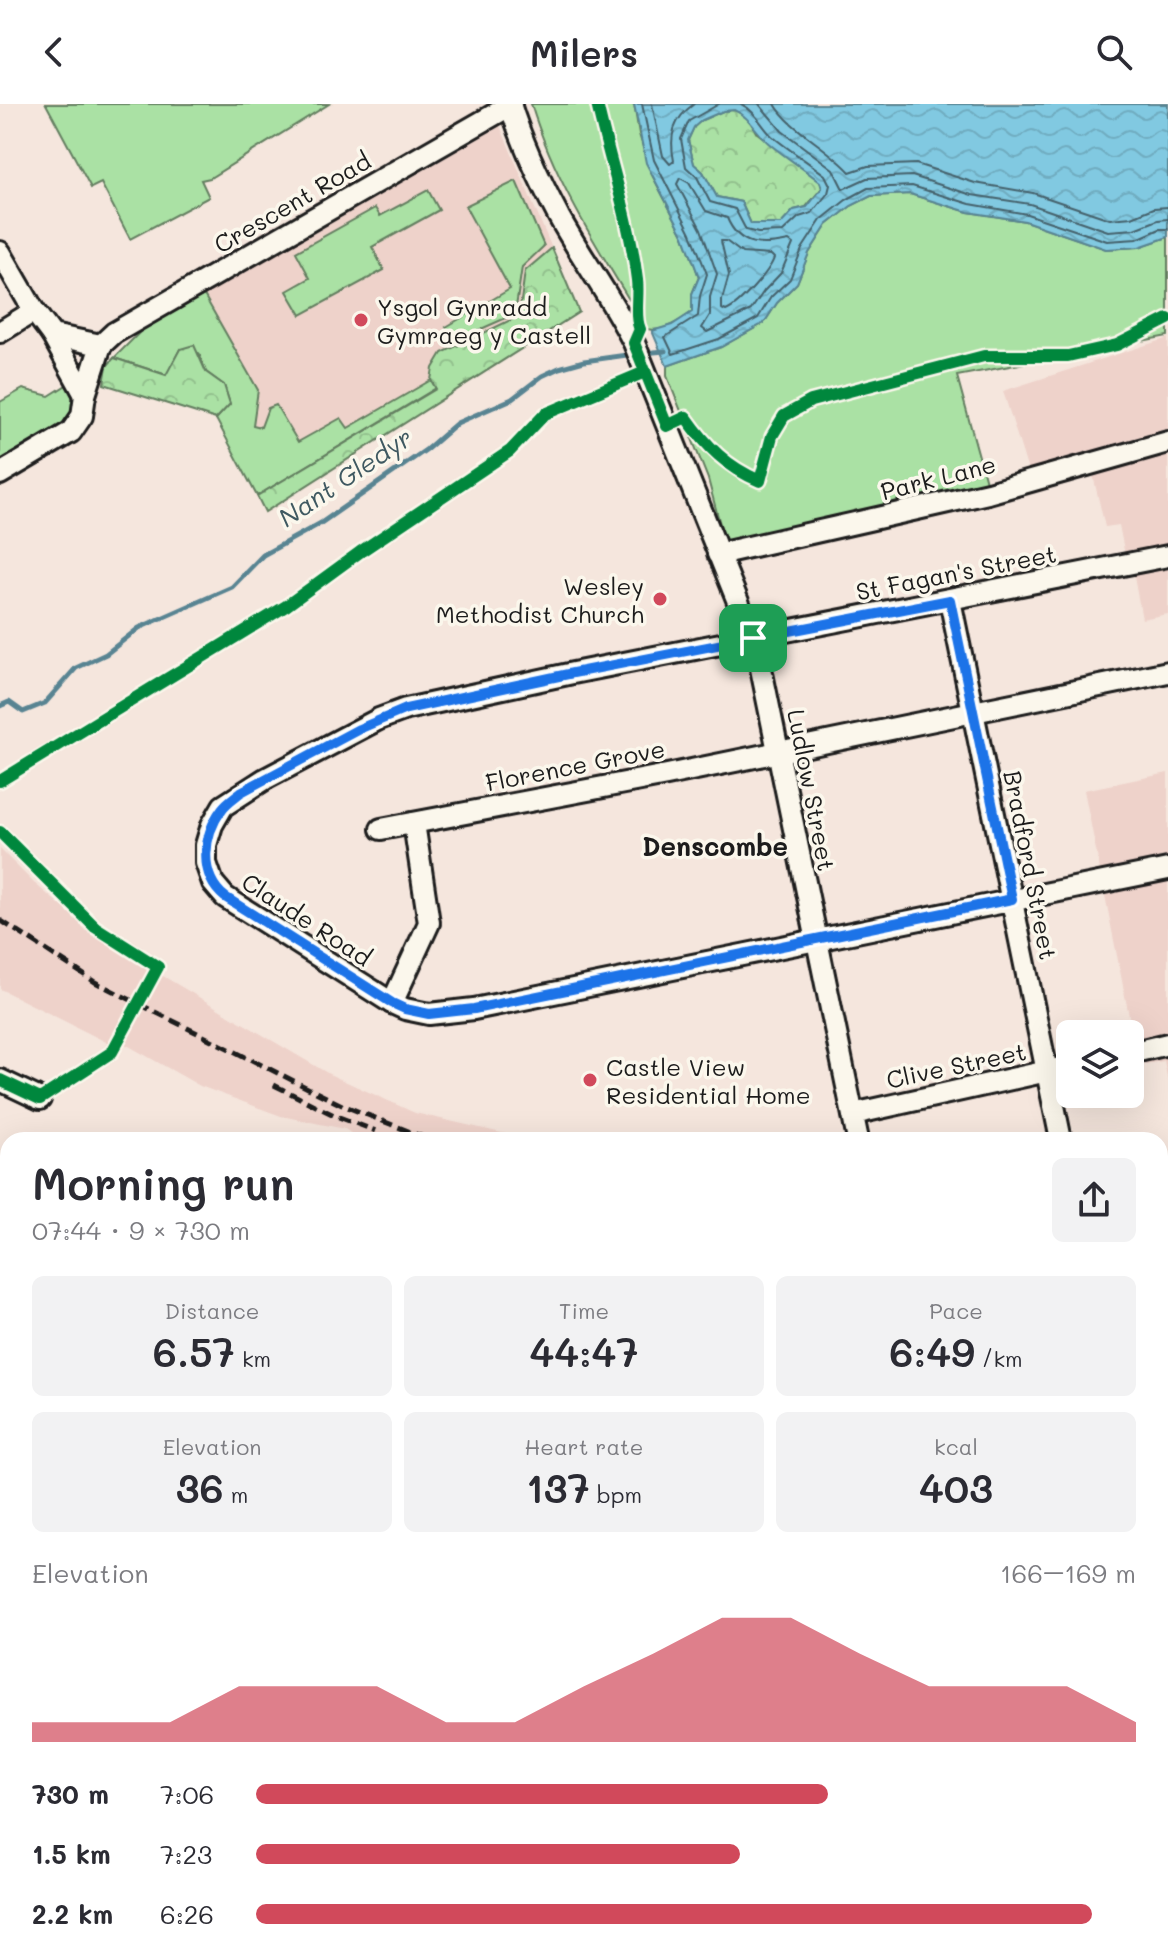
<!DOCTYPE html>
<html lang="en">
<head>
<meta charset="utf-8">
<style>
	:root { --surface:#fff; --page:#f2f2f3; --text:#2b2b33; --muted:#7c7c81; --accent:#d1495b }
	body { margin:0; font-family:Mali,sans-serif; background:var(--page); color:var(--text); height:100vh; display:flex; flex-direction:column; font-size:30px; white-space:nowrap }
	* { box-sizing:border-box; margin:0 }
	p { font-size:26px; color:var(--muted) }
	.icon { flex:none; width:44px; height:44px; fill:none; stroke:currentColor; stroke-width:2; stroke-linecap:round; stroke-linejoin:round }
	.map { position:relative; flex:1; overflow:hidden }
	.panel { position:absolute; left:0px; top:1028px; width:1168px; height:828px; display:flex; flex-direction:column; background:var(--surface); border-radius:24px 24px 0 0; box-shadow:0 8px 32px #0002 }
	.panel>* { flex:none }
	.buttons { position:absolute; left:1056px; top:916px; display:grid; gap:16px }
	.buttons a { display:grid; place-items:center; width:88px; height:88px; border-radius:12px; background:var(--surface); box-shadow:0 8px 32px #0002; font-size:40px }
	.pin { position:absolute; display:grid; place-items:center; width:68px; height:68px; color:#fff; margin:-34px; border-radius:16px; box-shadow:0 4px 12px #0006 }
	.round { display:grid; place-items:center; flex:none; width:84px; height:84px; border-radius:12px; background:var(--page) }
	.headline { display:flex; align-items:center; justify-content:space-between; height:136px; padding:0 32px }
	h1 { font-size:44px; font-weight:600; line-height:60px }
	.metrics { display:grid; grid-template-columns:repeat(3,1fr); gap:12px; height:136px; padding:8px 32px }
	.metrics div { display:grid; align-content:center; border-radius:12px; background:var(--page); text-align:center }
	.metrics b { font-size:40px; font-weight:600 }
	.metrics small { font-size:22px; font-weight:400 }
	.metrics p { font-size:22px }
	.chart { height:224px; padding:16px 32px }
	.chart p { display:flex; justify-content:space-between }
	.chart svg { width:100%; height:144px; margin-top:8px; fill:var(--accent); opacity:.7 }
	ul { padding:0 32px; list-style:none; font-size:26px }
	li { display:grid; grid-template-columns:128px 96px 1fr; align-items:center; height:60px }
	li i { height:20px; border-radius:10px; background:var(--accent) }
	header { display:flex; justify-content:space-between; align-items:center; height:104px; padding:0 32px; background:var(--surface); font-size:36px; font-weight:600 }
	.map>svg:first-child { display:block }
	.built { fill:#eed2ca }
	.green { fill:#aae1a4; stroke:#637e60; stroke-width:2 }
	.forest { fill:url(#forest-crowns); stroke:#637e60; stroke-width:2 }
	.cemetery { fill:url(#cemetery-stones); stroke:#637e60; stroke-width:2 }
	.water { fill:url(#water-waves); stroke:#598492; stroke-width:2; fill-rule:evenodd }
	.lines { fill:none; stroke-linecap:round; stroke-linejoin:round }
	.shore { stroke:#44616b; stroke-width:2 }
	.stream { stroke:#598492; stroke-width:5 }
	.street-casing { stroke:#1c1c1c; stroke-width:26 }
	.street { stroke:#fbf7ec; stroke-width:20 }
	.rail { stroke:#1c1c1c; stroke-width:5; stroke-dasharray:12 6; stroke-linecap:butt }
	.cycleway-casing { stroke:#fbf7ec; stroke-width:17 }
	.cycleway { stroke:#00873e; stroke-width:12 }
	.route-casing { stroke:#fff; stroke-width:16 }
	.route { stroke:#1a73e8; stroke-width:10 }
	.poi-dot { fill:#d1495b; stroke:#fbf7ec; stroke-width:3 }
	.labels { text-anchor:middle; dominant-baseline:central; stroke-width:7; stroke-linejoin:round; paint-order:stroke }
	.street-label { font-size:24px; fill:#1c1c1c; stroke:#fbf7ec }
	.poi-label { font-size:24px; fill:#1c1c1c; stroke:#fbf7ec; text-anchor:start }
	.water-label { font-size:26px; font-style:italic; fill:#3f5961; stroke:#fbf7ec }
	.neighbourhood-label { font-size:26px; font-weight:bold; fill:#1c1c1c; stroke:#fbf7ec }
</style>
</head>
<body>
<header><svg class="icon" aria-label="back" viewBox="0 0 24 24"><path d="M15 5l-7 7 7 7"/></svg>Milers<svg class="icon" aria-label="search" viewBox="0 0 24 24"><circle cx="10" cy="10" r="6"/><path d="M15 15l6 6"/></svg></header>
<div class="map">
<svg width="1168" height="1856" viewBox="0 0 1168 1856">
	<defs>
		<pattern id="forest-crowns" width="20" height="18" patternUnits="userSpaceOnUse" patternTransform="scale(2)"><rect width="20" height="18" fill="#aae1a4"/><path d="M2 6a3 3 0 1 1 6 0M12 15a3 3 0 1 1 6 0" fill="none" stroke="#92c08d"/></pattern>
		<pattern id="cemetery-stones" width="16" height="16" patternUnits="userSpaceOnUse" patternTransform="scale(2)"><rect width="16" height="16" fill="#aae1a4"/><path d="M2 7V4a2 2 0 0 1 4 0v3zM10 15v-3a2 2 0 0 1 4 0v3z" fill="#92c08d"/></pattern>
		<pattern id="water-waves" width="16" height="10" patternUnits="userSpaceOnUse" patternTransform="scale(2)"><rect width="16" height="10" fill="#81c9e1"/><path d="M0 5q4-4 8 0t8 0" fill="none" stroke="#6facc0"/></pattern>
	</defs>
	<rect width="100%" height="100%" fill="#f5e6dd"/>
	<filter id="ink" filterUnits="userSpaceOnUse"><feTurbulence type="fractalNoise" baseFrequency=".0125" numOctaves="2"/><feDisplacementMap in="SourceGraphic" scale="16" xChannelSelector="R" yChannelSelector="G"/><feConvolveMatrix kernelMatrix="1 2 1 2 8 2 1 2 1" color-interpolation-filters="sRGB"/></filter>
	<g filter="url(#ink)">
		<g class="built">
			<polygon points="500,22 579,208 265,408 216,315 104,280 107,262 143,225"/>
			<polygon points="1168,234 1168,338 1031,376 1003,287"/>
			<polygon points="1168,342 1168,510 1142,515 1134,473 1124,446 1119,421 1105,423 1092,367"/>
			<polygon points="1168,669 1168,977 1164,957 1145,960 1134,937 1084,686"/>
			<polygon points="0,745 34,779 102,836 329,970 415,1009 532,1036 360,1036 345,1025 281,1012 200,982 127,941 112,941 0,885"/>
			<rect x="1160" y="1101" width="8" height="85"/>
			<polygon points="1168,1632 1168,1856 783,1856 780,1848 1160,1848 1160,1634"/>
		</g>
		<g class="green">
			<polygon points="46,0 329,0 210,74 201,76 209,93 130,135 101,79 91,84"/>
			<path d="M 531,0 L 634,0 L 639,30 L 651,69 L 684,132 L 699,173 L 692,190 L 692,208 C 680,217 662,229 647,225 C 603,152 556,82 531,0 Z"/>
			<polygon points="516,77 544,142 522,163 515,210 454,237 446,223 510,185 465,102"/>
			<polygon points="428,86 439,106 372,143 384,166 301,211 287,187 310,174 296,148 375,104 380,112"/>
			<polygon points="910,90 968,108 1025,117 1106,145 1139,143 1168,133 1168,232 957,272 989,389 728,451 708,375 667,272 667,262 721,243 764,219 777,199 797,179 809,149 827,121 851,102 871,92"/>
			<polygon points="204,191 258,286 253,321 261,323 268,304 276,301 298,338 341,314 348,324 431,276 436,284 257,392 216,315 230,300 224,281 206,268 199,249 180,245 167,271 114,254 143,225"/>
			<polygon points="76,275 82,312 0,370 0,298 23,285 49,292"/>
			<polygon points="506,1848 780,1848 783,1856 502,1856"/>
			<polygon points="809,1848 925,1848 927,1856 811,1856"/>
		</g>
		<g class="forest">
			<path d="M 734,6 C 745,10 750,16 756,28 L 820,77 L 822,84 L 806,103 L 794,106 L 781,120 L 751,120 L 741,98 L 717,93 L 703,68 L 694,60 L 688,36 L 694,23 L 702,16 L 723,7 Z"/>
			<polygon points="552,144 579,208 265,408 257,392 436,285 431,276 433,264 442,249 519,212 525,167"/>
			<polygon points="194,241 206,268 224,281 230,300 216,315 104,280 107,262 114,254 166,271 180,245"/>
		</g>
		<polygon class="cemetery" points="1168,1276 1168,1632 1160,1634 1160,1278"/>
		<path class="water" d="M 634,0 L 1168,0 L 1168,133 L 1139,143 L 1106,145 L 1025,117 L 968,108 L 910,90 L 871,92 L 851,102 L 827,121 L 809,149 L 797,179 L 777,199 L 764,219 L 721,243 L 667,262 L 652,227 L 672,221 L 692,208 L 692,190 L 699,173 L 684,132 L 646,59 ZM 734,6 C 751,13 757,31 772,42 C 787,54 804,65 820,78 L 822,84 L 807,103 L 794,106 L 781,120 L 751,120 L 741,98 L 717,93 L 703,68 L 694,60 L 688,36 L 694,23 L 702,16 L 723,7 Z"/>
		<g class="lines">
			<g class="shore">
				<polyline points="642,0 654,56 691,129 707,170 700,192 698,212 665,233 673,250 719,235 758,214 771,193 790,175 802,145 821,116 846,96 868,84 912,82 970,100 1027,110 1107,137 1137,135 1160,125 1168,125"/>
				<path d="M 652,0 L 663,52 L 670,60 L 674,57 C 669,32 673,15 694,0"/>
				<path d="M 719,0 L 689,17 L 681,35 L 686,63 L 697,73 L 710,98 L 735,105 L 746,126 L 758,129 L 783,128 L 799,113 L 812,109 L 828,89 L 830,81 L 825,71 C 808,58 789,46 772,32 C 761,22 756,7 741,0"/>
				<polyline points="759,0 782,27 833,65 843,85 867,74 912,72 972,91 1030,100 1108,127 1135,125 1158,116 1168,115"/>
				<path d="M 775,0 C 789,25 829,44 850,68 L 868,62 L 916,60 L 975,79 L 1033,89 L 1110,115 L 1132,113 L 1154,104 L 1168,103"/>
				<path d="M 680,74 L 689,79 L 706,107 L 727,114 C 739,143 762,143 789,137 L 793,140 L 781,169 L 764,187 L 751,206 L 707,228 L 702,224 L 710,211 L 710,193 L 717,170 L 701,125 L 677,80 Z"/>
				<path d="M 721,137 L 726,137 L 742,149 L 771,151 L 774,154 C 770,167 739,202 726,207 L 722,205 L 722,196 L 729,171 Z"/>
			</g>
			<g class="stream">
				<polyline points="643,249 665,247"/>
				<polyline points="0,602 9,598 23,608 45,599 76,564 106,550 139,524 232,483 263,451 321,419 427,345 457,319 512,295 542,272 559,264 584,257 634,250"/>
				<polyline points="0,1269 8,1270"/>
				<polyline points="393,1848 397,1856"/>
			</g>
			<defs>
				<g id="street">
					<path d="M 510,0 C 522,39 540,77 559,113 C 583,156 612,195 634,239 L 757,545 L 858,1036"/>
					<polyline points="0,148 34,207 52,231 101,241 85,291 82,312 71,328 0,370"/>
					<polyline points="0,228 34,207"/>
					<polyline points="52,231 85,291"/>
					<polyline points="101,241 114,229 511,1"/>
					<polyline points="718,450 988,389 1168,338"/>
					<polyline points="1168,452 573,569 406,605 379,615 265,675 223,702 212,721 206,741 206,759 213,779 225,793 392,899 405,905 429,910 474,905 1168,765"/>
					<polyline points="950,496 1061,1036"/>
					<polyline points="381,725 667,671 1168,568"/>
					<polyline points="392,899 429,819 414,719"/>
					<polyline points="1130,949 1168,940"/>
					<polyline points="0,976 40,995"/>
					<polyline points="853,1010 1070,962"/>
					<polyline points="1160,1091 1168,1091"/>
					<polyline points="0,1159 8,1157"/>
					<polyline points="1160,1252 1168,1250"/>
					<polyline points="0,1598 8,1595"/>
					<polyline points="0,1780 8,1775"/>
					<polyline points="0,1831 8,1833"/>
				</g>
			</defs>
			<use href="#street" class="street-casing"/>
			<use href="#street" class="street"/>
			<g class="rail">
				<polyline points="0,816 95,878 342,1001 431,1036"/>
				<polyline points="274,981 336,1012 376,1027"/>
				<polyline points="1160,1156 1168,1157"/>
			</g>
			<defs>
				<g id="cycleway">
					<path d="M 597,0 C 610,59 630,116 637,176 C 639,191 634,214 640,225 L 634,239 L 667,322 L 686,313 C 707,343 727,363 760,377 L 772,332 L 784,312 L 811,297 L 984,252 L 1068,252 L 1117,241 L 1168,215"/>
					<polyline points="0,677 286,502 360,448 510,347 545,310 645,268"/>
					<polyline points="0,728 95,823 158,863 112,948 40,995 0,976"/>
				</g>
			</defs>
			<use href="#cycleway" class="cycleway-casing"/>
			<use href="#cycleway" class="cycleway"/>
		</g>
	</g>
	<g class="lines" filter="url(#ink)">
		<defs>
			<path id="route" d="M 950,496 L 1012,795 L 474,905 L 429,910 L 405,905 L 392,899 L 225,793 C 198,771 203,731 222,705 C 227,698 235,693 241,688 L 359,625 L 406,605 L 573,569 Z"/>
		</defs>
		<use href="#route" class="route-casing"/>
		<use href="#route" class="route"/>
	</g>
	<g class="poi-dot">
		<circle cx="361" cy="216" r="8"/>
		<circle cx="660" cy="495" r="8"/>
		<circle cx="590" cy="976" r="8"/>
	</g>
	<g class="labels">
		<g class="street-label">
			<text transform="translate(292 98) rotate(-30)">Crescent Road</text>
			<text transform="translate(938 373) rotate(-14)">Park Lane</text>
			<text transform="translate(956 468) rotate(-11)">St Fagan's Street</text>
			<text transform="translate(575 661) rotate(-11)">Florence Grove</text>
			<text transform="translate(812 686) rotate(79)">Ludlow Street</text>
			<text transform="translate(1031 761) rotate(79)">Bradford Street</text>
			<text transform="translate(307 815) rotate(33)">Claude Road</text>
			<text transform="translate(956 961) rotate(-12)">Clive Street</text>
		</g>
		<g class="poi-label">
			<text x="377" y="202">Ysgol Gynradd<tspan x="377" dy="28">Gymraeg y Castell</tspan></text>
			<text x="644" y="481" text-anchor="end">Wesley<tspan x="644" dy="28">Methodist Church</tspan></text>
			<text x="606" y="962">Castle View<tspan x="606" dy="28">Residential Home</tspan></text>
		</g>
		<g class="water-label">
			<text transform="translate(345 373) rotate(-34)">Nant Gledyr</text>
		</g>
		<g class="neighbourhood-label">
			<text x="715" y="742">Denscombe</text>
		</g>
	</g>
</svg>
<div class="buttons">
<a><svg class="icon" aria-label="layers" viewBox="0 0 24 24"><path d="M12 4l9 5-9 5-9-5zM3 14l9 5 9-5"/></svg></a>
</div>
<div class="pin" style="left:753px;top:534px;background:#1e9e55"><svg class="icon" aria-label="arrive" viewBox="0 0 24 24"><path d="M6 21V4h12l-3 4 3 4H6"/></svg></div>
<section class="panel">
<div class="headline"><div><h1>Morning run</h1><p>07:44 · 9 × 730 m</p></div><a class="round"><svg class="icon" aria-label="share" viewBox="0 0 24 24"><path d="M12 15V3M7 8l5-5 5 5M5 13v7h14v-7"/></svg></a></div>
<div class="metrics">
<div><p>Distance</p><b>6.57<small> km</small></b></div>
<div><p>Time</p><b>44:47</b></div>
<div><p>Pace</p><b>6:49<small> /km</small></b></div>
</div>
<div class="metrics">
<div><p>Elevation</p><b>36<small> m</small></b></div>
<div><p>Heart rate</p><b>137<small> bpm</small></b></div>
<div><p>kcal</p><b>403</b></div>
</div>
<div class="chart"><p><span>Elevation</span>166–169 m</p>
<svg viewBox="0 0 160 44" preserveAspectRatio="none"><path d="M0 44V38L10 38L20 38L30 27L40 27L50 27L60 38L70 38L80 27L90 17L100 6L110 6L120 17L130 27L140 27L150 27L160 38V44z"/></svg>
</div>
<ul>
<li><b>730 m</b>7:06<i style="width:65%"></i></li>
<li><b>1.5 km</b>7:23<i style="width:55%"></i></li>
<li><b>2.2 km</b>6:26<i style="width:95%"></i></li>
</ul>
</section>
</div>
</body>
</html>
